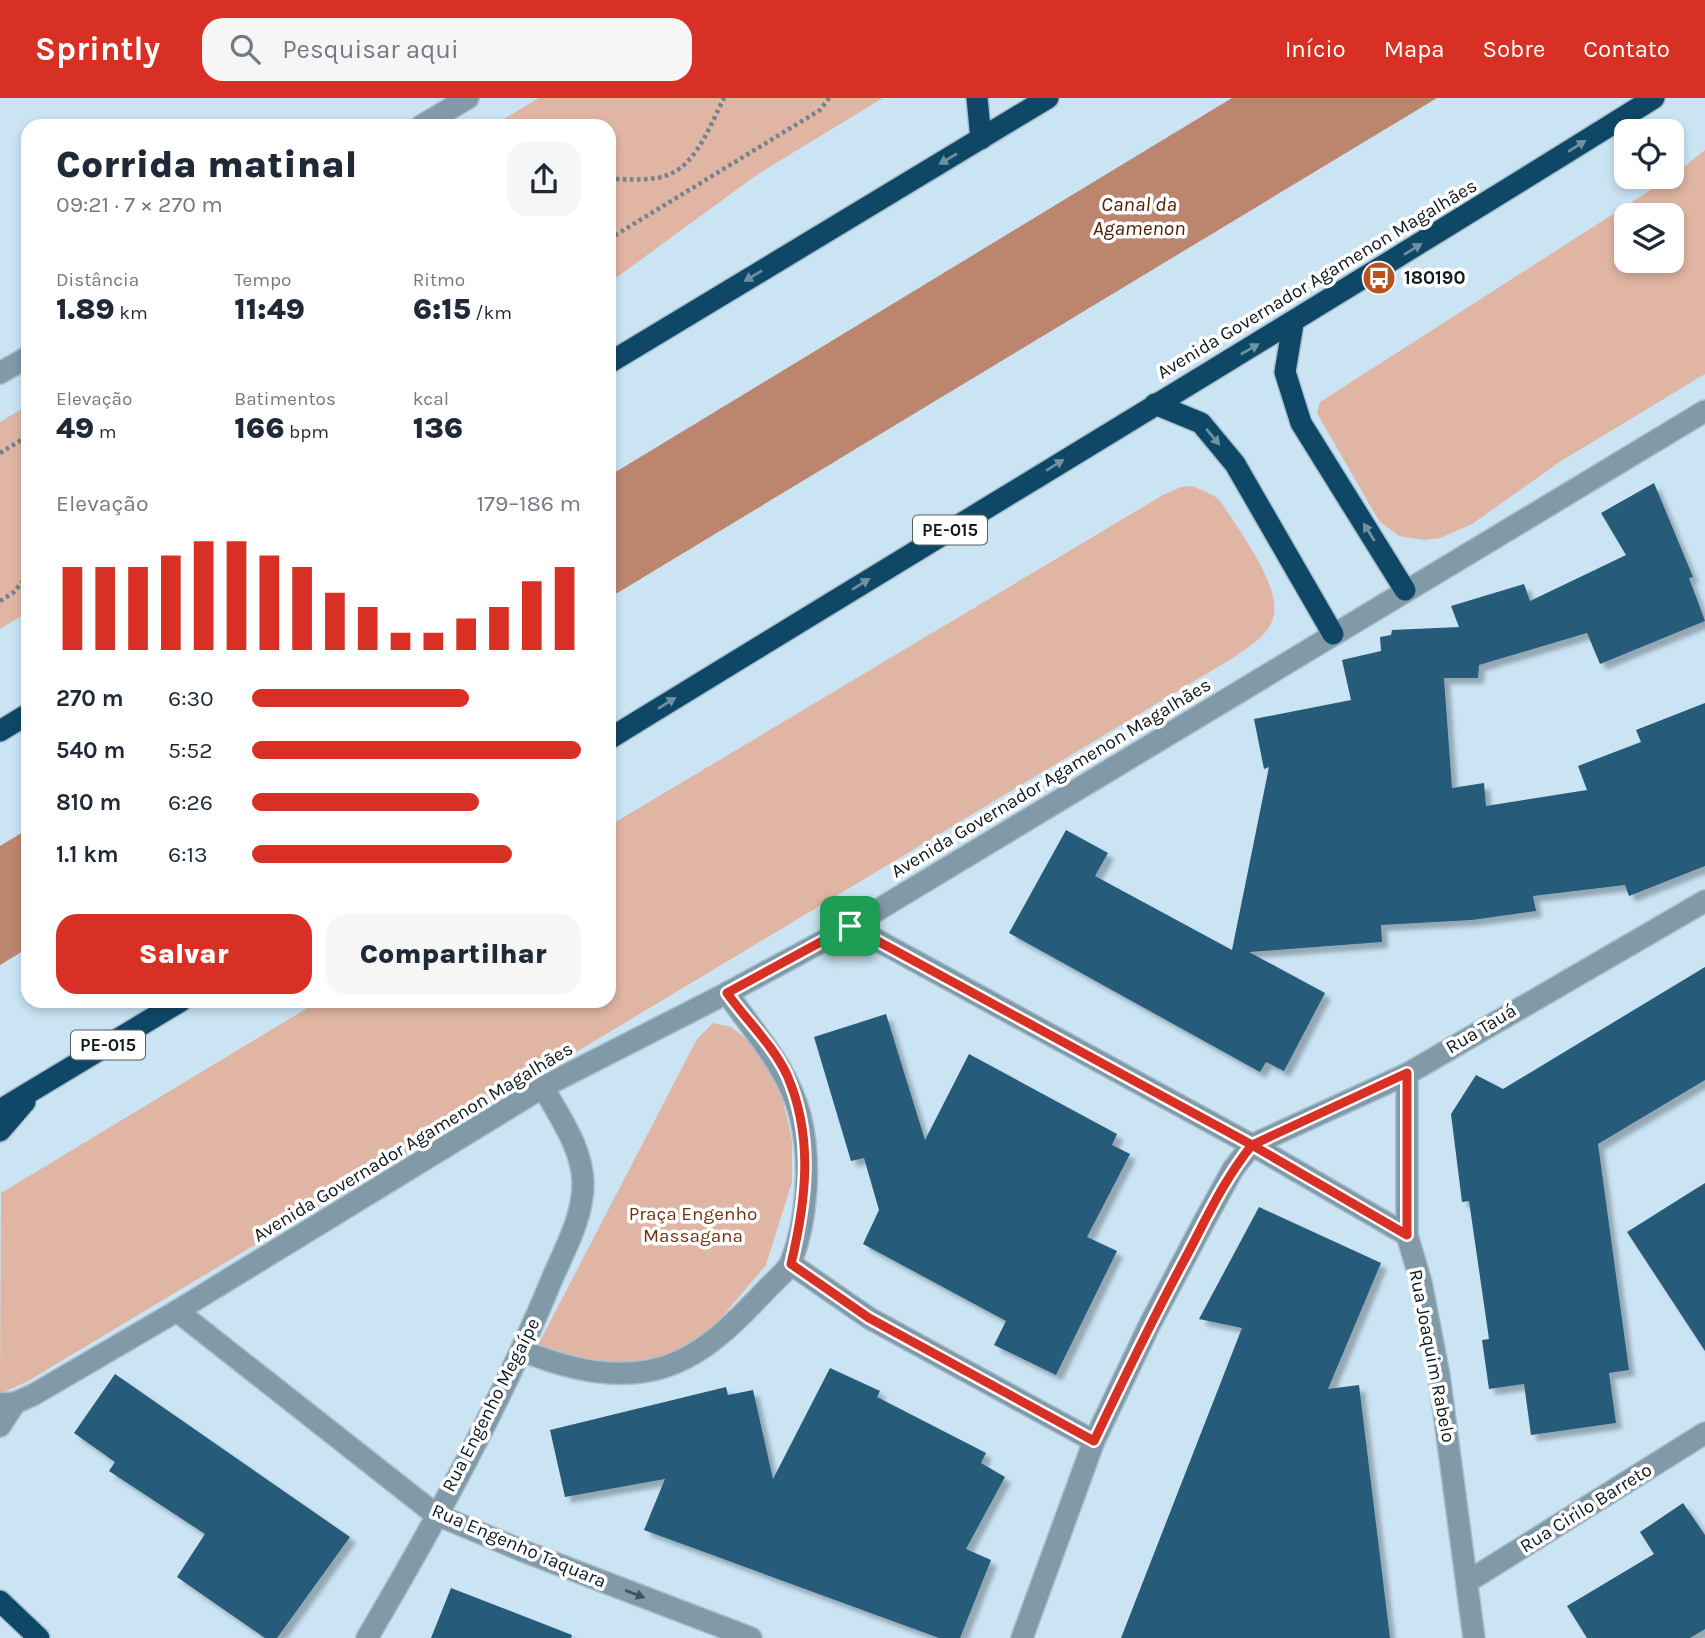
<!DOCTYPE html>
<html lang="pt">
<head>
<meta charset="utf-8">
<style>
	:root { --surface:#fff; --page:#f6f6f7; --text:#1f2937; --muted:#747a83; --accent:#d93025 }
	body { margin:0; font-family:Karla,sans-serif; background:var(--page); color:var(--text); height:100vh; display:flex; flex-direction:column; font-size:26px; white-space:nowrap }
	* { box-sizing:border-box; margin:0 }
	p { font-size:23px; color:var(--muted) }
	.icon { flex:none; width:38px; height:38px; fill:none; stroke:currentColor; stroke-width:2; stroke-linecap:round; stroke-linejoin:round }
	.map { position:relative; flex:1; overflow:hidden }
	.panel { position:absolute; left:21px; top:21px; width:595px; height:889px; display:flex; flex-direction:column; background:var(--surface); border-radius:21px; box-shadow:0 4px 10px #0003 }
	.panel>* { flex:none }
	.controls { position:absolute; left:1614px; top:21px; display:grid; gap:14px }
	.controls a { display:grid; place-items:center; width:70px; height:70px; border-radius:14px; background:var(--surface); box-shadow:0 4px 10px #0003; font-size:35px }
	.pin { position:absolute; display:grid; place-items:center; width:60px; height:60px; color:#fff; margin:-30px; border-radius:14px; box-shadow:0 4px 10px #0006 }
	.round { display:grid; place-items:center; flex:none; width:74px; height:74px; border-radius:21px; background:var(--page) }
	.headline { display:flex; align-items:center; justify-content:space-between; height:119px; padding:0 35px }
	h1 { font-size:38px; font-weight:800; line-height:52px }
	.figures { display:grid; grid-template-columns:repeat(3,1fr); gap:10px; height:119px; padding:7px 35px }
	.figures div { display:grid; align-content:center }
	.figures b { font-size:30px; font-weight:800 }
	.figures small { font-size:19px; font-weight:400 }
	.figures p { font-size:19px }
	.chart { height:196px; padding:14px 35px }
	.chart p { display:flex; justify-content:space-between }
	.chart svg { width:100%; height:126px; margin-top:7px; stroke:var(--accent); stroke-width:6 }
	.action { display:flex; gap:14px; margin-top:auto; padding:14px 35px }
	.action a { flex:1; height:80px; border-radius:21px; background:var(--accent); color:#fff; font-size:28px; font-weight:800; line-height:80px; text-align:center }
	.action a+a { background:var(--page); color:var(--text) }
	ul { padding:0 35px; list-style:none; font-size:23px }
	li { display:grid; grid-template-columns:112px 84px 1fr; align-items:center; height:52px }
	li i { height:18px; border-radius:9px; background:var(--accent) }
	header { display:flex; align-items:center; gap:42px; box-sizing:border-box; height:98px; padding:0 35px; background:var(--accent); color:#fff }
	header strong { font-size:33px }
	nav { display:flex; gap:38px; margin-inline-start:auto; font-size:24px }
	.search { width:490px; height:63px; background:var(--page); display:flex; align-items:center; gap:18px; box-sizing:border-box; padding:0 24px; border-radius:21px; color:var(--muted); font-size:26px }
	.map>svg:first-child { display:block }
	.green { fill:#e0b5a3; fill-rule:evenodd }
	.water { fill:#bc866e }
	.building { fill:#255b7a; filter:url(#shadow) }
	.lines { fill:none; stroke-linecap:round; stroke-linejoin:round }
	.minor-casing { stroke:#a8bfcd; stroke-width:24 }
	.highway-casing { stroke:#a8bfcd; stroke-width:24 }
	.path { stroke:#71838e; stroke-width:4.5; stroke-dasharray:3.5 3.5; stroke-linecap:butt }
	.minor { stroke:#8299a8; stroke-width:21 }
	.highway { stroke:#0e4866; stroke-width:21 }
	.oneway { fill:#6e91a3 }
	.oneway2 { fill:#43535c }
	.route-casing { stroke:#fff; stroke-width:14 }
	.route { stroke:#d93025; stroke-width:9 }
	.labels { text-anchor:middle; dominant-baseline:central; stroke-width:7; stroke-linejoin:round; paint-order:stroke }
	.shield { fill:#fff; stroke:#575e62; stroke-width:2 }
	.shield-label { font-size:18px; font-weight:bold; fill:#0f191e }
	.poi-label { font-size:19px; font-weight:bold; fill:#0f191e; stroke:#fff; text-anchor:start }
	.street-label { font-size:19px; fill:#0f191e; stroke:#fff }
	.park-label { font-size:19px; fill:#74310d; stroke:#fff }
	.water-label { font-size:21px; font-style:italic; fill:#532006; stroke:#fff }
</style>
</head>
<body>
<header>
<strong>Sprintly</strong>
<div class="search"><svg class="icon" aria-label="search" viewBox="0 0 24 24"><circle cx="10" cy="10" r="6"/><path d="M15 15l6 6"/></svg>Pesquisar aqui</div>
<nav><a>Início</a><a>Mapa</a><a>Sobre</a><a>Contato</a></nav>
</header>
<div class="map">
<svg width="1705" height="1540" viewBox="0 0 1705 1540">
	<defs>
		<filter id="shadow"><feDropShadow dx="6" dy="6" stdDeviation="2" flood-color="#0004"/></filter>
	</defs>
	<rect width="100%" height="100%" fill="#cae4f4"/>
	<g class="green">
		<polygon points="539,0 883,0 758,76 609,185 609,28 492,28"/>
		<path d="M 1705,52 L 1705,276 L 1561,363 L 1472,426 L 1440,440 L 1424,442 L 1399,438 L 1379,423 L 1317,315 L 1320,304 L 1671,79 ZM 1671,117 L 1671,163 L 1626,163 L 1626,117 Z"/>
		<polygon points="28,307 28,514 0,531 0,324"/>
		<path d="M 1192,388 L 1213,397 L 1221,404 C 1237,430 1283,489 1273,520 C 1268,538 1251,547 1236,558 L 28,1283 L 0,1296 L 1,1095 L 319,903 L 609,903 L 609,728 L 1163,397 L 1181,389 Z"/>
		<polygon points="713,925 731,929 750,944 780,990 792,1042 792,1084 766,1167 689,1258 637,1270 583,1263 538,1247 697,941"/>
	</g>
	<g class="water">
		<polygon points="1232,0 1437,0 609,500 609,378"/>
		<polygon points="28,731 28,850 0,867 0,748"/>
	</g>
	<g class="building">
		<polygon points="1654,385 1693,479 1689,480 1705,523 1600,566 1587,535 1479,567 1478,580 1444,580 1452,690 1484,685 1486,708 1587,692 1578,668 1641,644 1636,632 1705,605 1705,768 1629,798 1625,787 1533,798 1536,813 1472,822 1381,827 1382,844 1249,854 1325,895 1284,973 1266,964 1260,974 1009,835 1066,732 1108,755 1095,778 1232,852 1269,669 1264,671 1254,621 1351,602 1342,562 1381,553 1380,539 1391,537 1392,532 1459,529 1451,508 1524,486 1530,503 1626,457 1601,415"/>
		<polygon points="1705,869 1705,982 1598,1046 1629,1272 1609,1275 1616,1325 1531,1337 1524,1286 1489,1291 1482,1242 1489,1241 1469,1103 1462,1104 1451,1016 1476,977 1503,991"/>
		<polygon points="886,916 925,1042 969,956 1117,1036 1112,1047 1130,1056 1087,1139 1117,1153 1056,1277 994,1247 1006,1223 863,1146 879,1112 864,1060 851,1063 814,939"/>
		<polygon points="1705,1085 1705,1253 1627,1134"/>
		<polygon points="1259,1109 1381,1165 1328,1291 1359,1287 1390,1540 1121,1540 1242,1230 1199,1221"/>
		<polygon points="830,1270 880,1293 877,1299 986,1355 981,1365 1005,1379 966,1451 991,1462 960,1540 939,1540 644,1432 665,1381 565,1399 550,1332 726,1289 728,1297 753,1292 773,1381"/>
		<polygon points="115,1276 350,1439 277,1540 265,1540 177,1479 205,1436 109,1373 115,1364 74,1335"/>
		<polygon points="1683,1405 1705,1437 1705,1531 1690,1540 1587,1540 1567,1508 1654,1456 1640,1434"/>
		<polygon points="451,1490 572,1537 571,1540 431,1540"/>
	</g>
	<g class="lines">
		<defs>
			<g id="minor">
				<polyline points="421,28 468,0"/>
				<polyline points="0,275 28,259"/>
				<polyline points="851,828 1252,1047 1407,1137"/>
				<polyline points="1407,976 1407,1137 1421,1184 1439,1277 1474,1540"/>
				<polyline points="791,1166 869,1220 1094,1343"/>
				<polyline points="177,1213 435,1416 523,1453 751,1540"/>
				<path d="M 522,1253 C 562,1268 598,1279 641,1274 C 694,1268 732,1228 767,1191 C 774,1183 787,1174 791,1164 C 808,1121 811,1061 800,1017 C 787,968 755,936 727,895"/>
				<polyline points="0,1306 15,1305 33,1297 177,1213 543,989 727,895 851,828 1705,313"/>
				<polyline points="0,1328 15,1305"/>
				<polyline points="1467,1484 1705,1335"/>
				<path d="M 367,1540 C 435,1425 501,1305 552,1181 C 565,1151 583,1119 583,1086 C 583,1051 559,1018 543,989"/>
				<polyline points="1022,1540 1094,1343 1151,1224 1206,1120 1233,1071 1252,1047 1407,976 1705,803"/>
			</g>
			<g id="highway">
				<polyline points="977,0 981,41"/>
				<polyline points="1293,226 1285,274 1301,325 1405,492"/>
				<polyline points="609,265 1048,0"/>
				<polyline points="1155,306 1201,325 1235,366 1333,536"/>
				<polyline points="0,633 28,616"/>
				<path d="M 609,641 C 957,427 1307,217 1654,0"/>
				<polyline points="0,1012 181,903"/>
				<polyline points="0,1033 25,1004"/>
				<polyline points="0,1503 39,1540"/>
			</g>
		</defs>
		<use href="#minor" class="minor-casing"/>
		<use href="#highway" class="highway-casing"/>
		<g class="path">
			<path d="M 609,81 C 628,81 652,84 670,76 C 698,64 711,25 724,0"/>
			<polyline points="609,141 820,12 829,0"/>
			<polyline points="0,355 28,338"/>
			<polyline points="0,503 13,495 28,477"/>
		</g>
		<use href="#minor" class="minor"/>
		<use href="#highway" class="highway"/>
	</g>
	<defs><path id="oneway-solid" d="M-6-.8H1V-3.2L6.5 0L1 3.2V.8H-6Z" transform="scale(1.75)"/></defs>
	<g class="oneway">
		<use href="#oneway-solid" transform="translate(1577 48) rotate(-32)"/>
		<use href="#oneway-solid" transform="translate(948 61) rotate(149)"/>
		<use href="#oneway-solid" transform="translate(1413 151) rotate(-32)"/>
		<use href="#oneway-solid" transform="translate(753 178) rotate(149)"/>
		<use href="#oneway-solid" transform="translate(1250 251) rotate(-30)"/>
		<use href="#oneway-solid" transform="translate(1213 339) rotate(50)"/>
		<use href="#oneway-solid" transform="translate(1055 367) rotate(-32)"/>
		<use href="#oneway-solid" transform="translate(1369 434) rotate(-122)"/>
		<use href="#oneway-solid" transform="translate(861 486) rotate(-32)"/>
		<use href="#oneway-solid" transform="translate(667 605) rotate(-32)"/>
	</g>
	<use class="oneway2" href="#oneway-solid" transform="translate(635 1496) rotate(21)"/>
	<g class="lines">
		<defs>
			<path id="route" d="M 850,828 L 727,895 C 746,922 773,947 787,977 C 814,1039 806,1103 791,1166 L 869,1220 L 1094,1343 C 1124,1280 1154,1218 1187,1157 C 1207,1119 1225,1080 1252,1047 L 1407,1137 L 1407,975 L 1252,1047 L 850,828"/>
		</defs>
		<use href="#route" class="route-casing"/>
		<use href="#route" class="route"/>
	</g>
	<defs>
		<symbol id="bus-disc" viewBox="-11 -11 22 22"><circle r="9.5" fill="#b85321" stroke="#fff"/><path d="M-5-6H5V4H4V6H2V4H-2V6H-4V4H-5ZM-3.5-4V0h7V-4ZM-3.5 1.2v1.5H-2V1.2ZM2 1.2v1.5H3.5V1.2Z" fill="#fff"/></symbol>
	</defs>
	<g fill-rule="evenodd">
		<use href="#bus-disc" x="1360" y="161" width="38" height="38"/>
	</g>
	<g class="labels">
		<g class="shield">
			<rect x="913" y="417.5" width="74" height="29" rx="5"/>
			<rect x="71" y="932.5" width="74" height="29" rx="5"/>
		</g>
		<g class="shield-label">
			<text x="950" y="432">PE-015</text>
			<text x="108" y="947">PE-015</text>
		</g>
		<g class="poi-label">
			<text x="1404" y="180">180190</text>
		</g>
		<g class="street-label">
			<text transform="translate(1317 181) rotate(-31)">Avenida Governador Agamenon Magalhães</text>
			<text transform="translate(1051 680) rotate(-31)">Avenida Governador Agamenon Magalhães</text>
			<text transform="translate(1481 931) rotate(-31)">Rua Tauá</text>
			<text transform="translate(413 1044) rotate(-31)">Avenida Governador Agamenon Magalhães</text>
			<text transform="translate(1432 1258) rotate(79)">Rua Joaquim Rabelo</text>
			<text transform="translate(491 1307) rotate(-63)">Rua Engenho Megaípe</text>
			<text transform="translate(1586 1410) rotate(-32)">Rua Cirilo Barreto</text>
			<text transform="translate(519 1448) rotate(23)">Rua Engenho Taquara</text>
		</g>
		<g class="park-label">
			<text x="693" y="1116">Praça Engenho<tspan x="693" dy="22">Massagana</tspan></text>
		</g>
		<g class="water-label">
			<text x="1139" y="106">Canal da<tspan x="1139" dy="24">Agamenon</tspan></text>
		</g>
	</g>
</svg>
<div class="controls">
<a><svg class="icon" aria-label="locate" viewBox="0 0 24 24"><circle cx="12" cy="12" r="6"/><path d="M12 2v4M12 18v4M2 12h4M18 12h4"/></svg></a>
<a><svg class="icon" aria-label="layers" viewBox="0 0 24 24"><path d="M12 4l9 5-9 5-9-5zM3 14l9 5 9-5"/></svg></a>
</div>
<div class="pin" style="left:850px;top:828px;background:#1e9e55"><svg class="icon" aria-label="arrive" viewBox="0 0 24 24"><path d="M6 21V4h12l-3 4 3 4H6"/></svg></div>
<section class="panel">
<div class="headline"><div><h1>Corrida matinal</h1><p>09:21 · 7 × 270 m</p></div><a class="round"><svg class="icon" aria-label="share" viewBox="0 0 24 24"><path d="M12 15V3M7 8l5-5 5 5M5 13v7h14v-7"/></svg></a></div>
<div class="figures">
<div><p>Distância</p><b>1.89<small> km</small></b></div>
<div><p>Tempo</p><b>11:49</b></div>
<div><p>Ritmo</p><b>6:15<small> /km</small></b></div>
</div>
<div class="figures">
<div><p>Elevação</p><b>49<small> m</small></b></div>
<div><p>Batimentos</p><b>166<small> bpm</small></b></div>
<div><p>kcal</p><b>136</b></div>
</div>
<div class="chart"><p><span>Elevação</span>179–186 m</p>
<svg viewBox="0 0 160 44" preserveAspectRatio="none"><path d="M5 44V15M15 44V15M25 44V15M35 44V11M45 44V6M55 44V6M65 44V11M75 44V15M85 44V24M95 44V29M105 44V38M115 44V38M125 44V33M135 44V29M145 44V20M155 44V15"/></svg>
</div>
<ul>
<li><b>270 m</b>6:30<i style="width:66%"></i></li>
<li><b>540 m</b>5:52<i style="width:100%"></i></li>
<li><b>810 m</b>6:26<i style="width:69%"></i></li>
<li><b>1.1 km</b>6:13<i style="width:79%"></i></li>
</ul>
<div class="action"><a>Salvar</a><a>Compartilhar</a></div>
</section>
</div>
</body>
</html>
